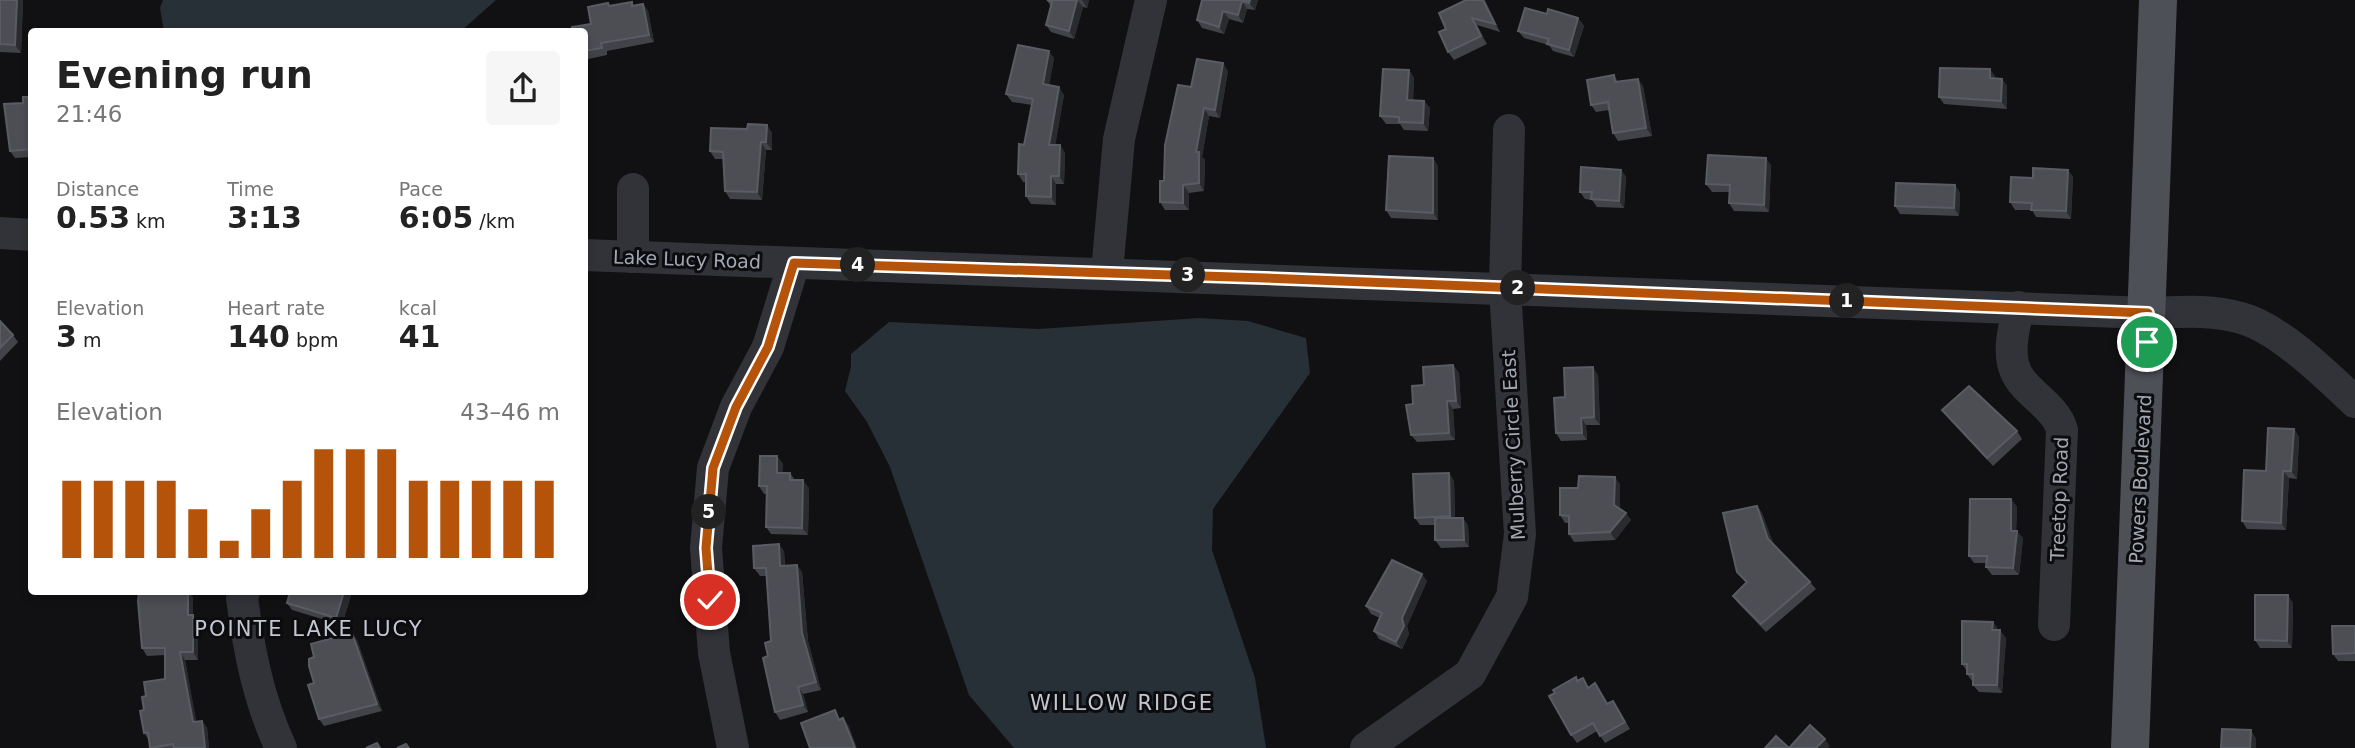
<!DOCTYPE html>
<html lang="en">
<head>
<meta charset="utf-8">
<style>
	:root { --surface:#fff; --page:#f6f6f6; --text:#222; --muted:#767676; --accent:#b45309 }
	body { margin:0; font-family:"DejaVu Sans",sans-serif; background:var(--page); color:var(--text); height:100vh; display:flex; flex-direction:column; font-size:26px; white-space:nowrap }
	* { box-sizing:border-box; margin:0 }
	p { font-size:23px; color:var(--muted) }
	.icon { flex:none; width:38px; height:38px; fill:none; stroke:currentColor; stroke-width:2; stroke-linecap:round; stroke-linejoin:round }
	.map { position:relative; flex:1; overflow:hidden }
	.drawer { position:absolute; left:28px; top:28px; width:560px; height:567px; display:flex; flex-direction:column; background:var(--surface); border-radius:7px; box-shadow:0 4px 10px #0003 }
	.drawer>* { flex:none }
	.pin { position:absolute; display:grid; place-items:center; width:60px; height:60px; color:#fff; margin:-30px; border:4px solid #fff; border-radius:50%; box-shadow:0 2px 7px #0007 }
	.km { position:absolute; width:35px; height:35px; margin:-18px; border-radius:50%; background:#222; color:#fff; font-size:19px; line-height:35px; text-align:center }
	.round { display:grid; place-items:center; flex:none; width:74px; height:74px; border-radius:7px; background:var(--page) }
	.head { display:flex; align-items:center; justify-content:space-between; height:119px; padding:0 28px }
	h1 { font-size:38px; font-weight:700; line-height:52px }
	.metrics { display:grid; grid-template-columns:repeat(3,1fr); gap:10px; height:119px; padding:7px 28px }
	.metrics div { display:grid; align-content:center }
	.metrics b { font-size:30px; font-weight:700 }
	.metrics small { font-size:19px; font-weight:400 }
	.metrics p { font-size:19px }
	.chart { height:196px; padding:14px 28px }
	.chart p { display:flex; justify-content:space-between }
	.chart svg { width:100%; height:126px; margin-top:7px; stroke:var(--accent); stroke-width:6 }
	.map>svg:first-child { display:block }
	.water { fill:#273037 }
	.lines { fill:none; stroke-linecap:round; stroke-linejoin:round }
	.minor { stroke:#323338; stroke-width:32 }
	.major { stroke:#4e5057; stroke-width:38 }
	.wall { fill:#424348 }
	.shaded-wall { fill:#2a2b2e }
	.building { fill:#4d4e54; stroke:#5a5c63; stroke-width:2 }
	.route-casing { stroke:#fff; stroke-width:14 }
	.route { stroke:#b45309; stroke-width:9 }
	.labels { text-anchor:middle; dominant-baseline:central; stroke-width:6; stroke-linejoin:round; paint-order:stroke }
	.street-label { font-size:19px; fill:#a2a7b4; stroke:#0c0c0e }
	.neighbourhood-label { font-size:21px; letter-spacing:2px; fill:#c3c6d0; stroke:#0c0c0e }
</style>
</head>
<body>
<div class="map">
<svg width="2355" height="748" viewBox="0 0 2355 748">
	<rect width="100%" height="100%" fill="#111113"/>
	<g class="water">
		<polygon points="163,0 496,0 461,31 164,32 160,8"/>
		<polygon points="1199,318 1248,321 1306,338 1310,373 1213,509 1212,550 1255,678 1266,748 1014,748 969,695 890,467 867,422 845,391 851,367 851,354 889,322 1039,329"/>
	</g>
	<g class="lines">
		<g class="minor">
			<polyline points="633,189 633,257"/>
			<polyline points="0,233 32,235"/>
			<path d="M 584,255 L 2148,313 C 2179,312 2211,309 2241,318 C 2279,328 2326,375 2355,402"/>
			<polyline points="1107,272 1119,139 1151,0"/>
			<path d="M 2018,307 C 2015,325 2009,345 2013,363 C 2018,391 2055,403 2062,430 L 2054,625"/>
			<path d="M 244,592 L 242,598 C 249,650 258,699 281,748"/>
			<polyline points="733,748 714,653 706,548 713,468 736,407 768,347 794,263"/>
			<polyline points="1366,748 1470,674 1512,597 1520,534 1505,288 1509,130"/>
		</g>
		<polyline class="major" points="2130,748 2158,0"/>
	</g>
	<g class="wall">
		<polygon points="0,0 23,0 21,53 0,52"/>
		<polygon points="1047,0 1089,0 1087,8 1083,7 1074,39 1051,32 1046,25 1051,7"/>
		<polygon points="1202,0 1258,0 1255,10 1247,9 1243,23 1229,19 1224,34 1202,28 1197,20"/>
		<polygon points="1466,0 1485,0 1500,32 1477,25 1487,44 1454,60 1448,52 1446,29"/>
		<polygon points="632,2 634,5 643,4 648,11 654,42 607,51 607,55 584,60 584,32 591,24 608,3 610,6"/>
		<polygon points="1547,14 1578,18 1584,26 1574,57 1553,51 1549,45 1524,38 1518,31"/>
		<polygon points="1054,58 1049,85 1064,95 1055,145 1060,145 1065,153 1064,184 1056,184 1056,205 1031,204 1026,196 1026,182 1023,182 1018,174 1032,105 1012,102 1006,94"/>
		<polygon points="1409,70 1414,78 1413,100 1424,101 1430,108 1428,131 1404,130 1400,124 1386,124 1380,116"/>
		<polygon points="1228,71 1220,118 1209,116 1202,157 1205,160 1204,191 1189,193 1189,210 1165,210 1160,202 1191,87"/>
		<polygon points="1614,75 1618,82 1643,86 1652,136 1618,141 1613,133 1609,110 1596,112 1591,105"/>
		<polygon points="1995,76 1995,79 2002,79 2007,86 2007,109 1944,104 1939,97"/>
		<polygon points="32,97 32,157 15,158 10,151 23,103"/>
		<polygon points="767,125 772,133 772,150 766,150 762,200 730,199 725,191 724,159 715,159 710,151 747,129"/>
		<polygon points="1771,165 1769,212 1734,211 1729,203 1729,192 1712,192 1706,184"/>
		<polygon points="1438,166 1438,220 1391,218 1386,210"/>
		<polygon points="1621,170 1626,177 1624,208 1597,207 1592,200 1585,199 1580,192"/>
		<polygon points="2068,170 2073,177 2071,219 2036,217 2032,210 2015,210 2010,202 2033,178"/>
		<polygon points="1955,185 1960,193 1959,216 1900,214 1895,206"/>
		<polygon points="0,321 13,335 18,342 0,361"/>
		<polygon points="1453,365 1459,373 1461,408 1453,409 1455,440 1417,442 1411,435 1413,404 1424,385"/>
		<polygon points="1598,375 1600,425 1586,425 1587,440 1561,441 1556,433 1565,397"/>
		<polygon points="1942,410 2017,431 2022,439 1993,466 1948,417"/>
		<polygon points="2294,429 2299,437 2297,479 2289,478 2286,530 2247,529 2242,521 2266,471"/>
		<polygon points="777,456 783,464 782,473 790,473 795,480 809,488 808,535 771,534 766,527 767,494 764,494 759,486"/>
		<polygon points="1449,473 1454,481 1455,518 1468,525 1469,547 1441,548 1435,540 1435,525 1420,525 1415,518"/>
		<polygon points="1620,484 1620,509 1631,520 1615,540 1574,542 1569,534 1569,523 1565,523 1560,515 1578,488"/>
		<polygon points="2011,499 2017,507 2016,531 2023,538 2019,575 1992,575 1986,567 1987,563 1974,563 1969,556"/>
		<polygon points="1757,506 1762,513 1773,543 1810,582 1816,589 1766,632 1738,603 1733,596 1746,583 1737,572"/>
		<polygon points="784,551 785,566 802,572 808,641 821,690 803,694 808,712 780,720 775,712 768,656 771,641 766,576 760,576 754,568"/>
		<polygon points="1427,581 1407,626 1409,634 1402,649 1379,639 1374,631 1380,618 1371,614 1366,606"/>
		<polygon points="139,592 189,592 193,598 193,615 198,623 198,660 185,660 196,722 202,721 207,728 209,748 150,748 149,740 144,733 146,696 165,679 165,655 147,656 142,648"/>
		<polygon points="352,592 342,625 292,610 287,603"/>
		<polygon points="2293,603 2292,648 2260,648 2255,640"/>
		<polygon points="1993,622 1998,630 2006,638 2002,693 1979,692 1973,685 1973,681 1972,681 1967,674 1967,671 1962,664"/>
		<polygon points="2355,626 2355,661 2338,661 2333,654"/>
		<polygon points="357,640 382,711 324,726 319,719 314,683 314,657"/>
		<polygon points="1578,680 1589,687 1595,683 1608,704 1613,701 1630,729 1605,743 1597,731 1577,743 1571,735"/>
	</g>
	<g class="shaded-wall">
		<polygon points="17,0 23,0 21,53 15,45"/>
		<polygon points="1077,0 1083,7 1074,39 1069,31"/>
		<polygon points="1082,0 1089,0 1087,8"/>
		<polygon points="1250,0 1258,0 1255,10 1249,3"/>
		<polygon points="1483,0 1485,0 1500,32 1495,24"/>
		<polygon points="1242,1 1247,9 1243,23 1238,15"/>
		<polygon points="643,4 648,11 654,42 649,35"/>
		<polygon points="1223,11 1229,19 1224,34 1219,27"/>
		<polygon points="1472,18 1477,25 1487,44 1481,36"/>
		<polygon points="1578,18 1584,26 1574,57 1569,50"/>
		<polygon points="1049,51 1054,58 1048,92 1043,84"/>
		<polygon points="1223,63 1228,71 1220,118 1215,110"/>
		<polygon points="1990,69 1995,76 1995,86 1990,78"/>
		<polygon points="1409,70 1414,78 1413,107 1407,100"/>
		<polygon points="1638,79 1643,86 1652,136 1646,128"/>
		<polygon points="2002,79 2007,86 2007,109 2001,101"/>
		<polygon points="1059,87 1064,95 1054,153 1049,145"/>
		<polygon points="1424,101 1430,108 1428,131 1423,123"/>
		<polygon points="1204,108 1209,116 1202,157 1205,160 1204,191 1199,183 1196,152"/>
		<polygon points="767,125 772,133 772,150 766,142"/>
		<polygon points="761,142 766,150 762,200 757,192"/>
		<polygon points="1060,145 1065,153 1064,184 1059,176"/>
		<polygon points="1433,158 1438,166 1438,220 1433,213"/>
		<polygon points="1766,158 1771,165 1769,212 1764,205"/>
		<polygon points="1621,170 1626,177 1624,208 1619,201"/>
		<polygon points="2068,170 2073,177 2071,219 2066,211"/>
		<polygon points="1051,176 1056,184 1056,205 1051,197"/>
		<polygon points="1183,185 1189,193 1189,210 1183,203"/>
		<polygon points="1955,185 1960,193 1959,216 1954,208"/>
		<polygon points="1453,365 1459,373 1461,408 1456,401"/>
		<polygon points="1593,367 1598,375 1600,425 1594,417"/>
		<polygon points="1447,401 1453,409 1455,440 1449,433"/>
		<polygon points="1581,418 1586,425 1587,440 1582,433"/>
		<polygon points="2294,429 2299,437 2297,479 2291,471"/>
		<polygon points="777,456 783,464 782,481 777,473"/>
		<polygon points="2283,471 2289,478 2286,530 2281,523"/>
		<polygon points="1449,473 1454,481 1455,524 1450,516"/>
		<polygon points="1615,477 1620,484 1620,512 1614,505"/>
		<polygon points="803,480 809,488 808,535 802,528"/>
		<polygon points="2011,499 2017,507 2016,538 2011,531"/>
		<polygon points="1757,506 1762,513 1774,546 1768,539"/>
		<polygon points="1626,513 1631,520 1615,540 1610,532"/>
		<polygon points="1463,518 1468,525 1469,547 1464,540"/>
		<polygon points="2017,531 2023,538 2019,575 2013,568"/>
		<polygon points="779,544 784,551 785,574 780,566"/>
		<polygon points="797,565 802,572 808,641 821,690 816,682 802,633"/>
		<polygon points="1422,574 1427,581 1407,626 1409,634 1402,649 1396,642 1402,618"/>
		<polygon points="188,592 193,598 193,615 198,623 198,660 193,652 188,615"/>
		<polygon points="344,592 352,592 342,625 336,618"/>
		<polygon points="2288,595 2293,603 2292,648 2287,641"/>
		<polygon points="1993,622 1998,629 1998,638 1992,630"/>
		<polygon points="2000,630 2006,638 2002,693 1997,685"/>
		<polygon points="352,633 357,640 382,711 377,704"/>
		<polygon points="180,652 185,660 198,730 193,722"/>
		<polygon points="798,687 803,694 808,712 803,705"/>
		<polygon points="843,718 849,726 857,748 855,748"/>
		<polygon points="202,721 207,728 209,748 205,748"/>
		<polygon points="2251,730 2256,738 2256,748 2250,748"/>
		<polygon points="1825,739 1830,746 1828,748 1816,748"/>
	</g>
	<g class="building">
		<polygon points="0,0 17,0 15,45 0,44"/>
		<polygon points="1047,0 1077,0 1069,31 1046,25 1052,2"/>
		<polygon points="1202,0 1250,0 1249,3 1242,1 1238,15 1223,11 1219,27 1197,20"/>
		<polygon points="1466,0 1483,0 1495,24 1472,18 1481,36 1448,52 1439,32 1446,29 1439,13"/>
		<polygon points="632,2 632,6 643,4 649,35 601,43 602,48 584,51 584,32 573,32 572,27 591,24 588,7 608,3 609,6"/>
		<polygon points="1525,8 1547,14 1548,9 1578,18 1569,50 1547,44 1549,39 1518,31"/>
		<polygon points="1018,45 1049,51 1043,84 1059,87 1049,145 1060,145 1059,176 1051,176 1051,197 1026,196 1026,174 1018,174 1019,144 1024,145 1033,99 1006,94"/>
		<polygon points="1197,59 1223,63 1215,110 1204,108 1196,152 1199,152 1199,183 1183,185 1183,203 1160,202 1160,181 1164,181 1165,145 1178,85 1191,87"/>
		<polygon points="1940,68 1990,69 1990,78 2002,79 2001,101 1939,97"/>
		<polygon points="1383,69 1409,70 1407,100 1424,101 1423,123 1399,122 1399,117 1380,116"/>
		<polygon points="1614,75 1615,82 1638,79 1646,128 1613,133 1608,102 1591,105 1587,80"/>
		<polygon points="23,97 32,97 32,149 10,151 4,104 23,103"/>
		<polygon points="748,124 767,125 766,142 761,142 757,192 725,191 723,152 710,151 711,128 747,129"/>
		<polygon points="1708,155 1766,158 1764,205 1729,203 1730,185 1706,184"/>
		<polygon points="1389,156 1433,158 1433,213 1386,210"/>
		<polygon points="1581,167 1621,170 1619,201 1591,199 1592,192 1580,192"/>
		<polygon points="2033,168 2068,170 2066,211 2031,210 2032,203 2010,202 2011,177 2033,178"/>
		<polygon points="1896,183 1955,185 1954,208 1895,206"/>
		<polygon points="0,321 13,335 0,348"/>
		<polygon points="1453,365 1456,401 1447,401 1449,433 1411,435 1406,405 1413,404 1412,386 1424,385 1423,367"/>
		<polygon points="1593,367 1594,417 1581,418 1582,433 1556,433 1554,398 1565,397 1564,368"/>
		<polygon points="1969,386 2017,431 1987,458 1942,410"/>
		<polygon points="2268,428 2294,429 2291,471 2283,471 2281,523 2242,521 2244,470 2266,471"/>
		<polygon points="760,456 777,456 777,473 790,473 790,480 803,480 802,528 766,527 767,486 759,486"/>
		<polygon points="1449,473 1450,516 1415,518 1413,474"/>
		<polygon points="1579,476 1615,477 1614,505 1626,513 1610,532 1569,534 1569,516 1560,515 1560,488 1578,488"/>
		<polygon points="1970,499 2011,499 2011,531 2017,531 2013,568 1986,567 1987,556 1969,556"/>
		<polygon points="1757,506 1768,539 1810,582 1761,624 1733,596 1747,582 1737,572 1723,513"/>
		<polygon points="1435,518 1463,518 1464,540 1435,540"/>
		<polygon points="779,544 780,566 797,565 802,633 816,682 798,687 803,705 775,712 763,658 768,656 765,643 771,641 766,568 754,568 753,546"/>
		<polygon points="1392,560 1422,574 1402,618 1404,626 1396,642 1374,631 1382,613 1366,606"/>
		<polygon points="139,592 188,592 188,615 193,615 193,652 180,652 193,722 202,721 205,748 174,748 173,744 150,748 148,732 144,733 140,711 144,710 142,697 146,696 144,682 165,679 165,648 142,648 138,601"/>
		<polygon points="290,592 344,592 336,618 287,603"/>
		<polygon points="2255,595 2288,595 2287,641 2255,640"/>
		<polygon points="1962,621 1993,622 1992,630 2000,630 1997,685 1973,685 1973,674 1967,674 1967,664 1962,664"/>
		<polygon points="2332,626 2355,626 2355,653 2333,654"/>
		<polygon points="352,633 377,704 319,719 308,685 314,683 309,666 309,659 314,657 311,644"/>
		<polygon points="1576,677 1577,681 1583,678 1588,688 1595,683 1607,704 1613,701 1625,722 1600,736 1593,723 1571,735 1549,696 1555,693 1553,690"/>
		<polygon points="835,710 839,720 843,718 855,748 810,748 801,723"/>
		<polygon points="1810,725 1825,739 1816,748 1789,748"/>
		<polygon points="2222,729 2251,730 2250,748 2221,748"/>
		<polygon points="1776,736 1789,748 1765,748"/>
		<polygon points="377,743 380,748 366,748"/>
		<polygon points="406,744 409,748 397,748"/>
	</g>
	<g class="lines">
		<defs>
			<polyline id="route" points="710,600 706,548 713,468 736,407 768,347 794,263 1265,278 2148,313 2147,342"/>
		</defs>
		<use href="#route" class="route-casing"/>
		<use href="#route" class="route"/>
	</g>
	<g class="labels">
		<g class="street-label">
			<text transform="translate(687 259) rotate(2)">Lake Lucy Road</text>
			<text transform="translate(1513 445) rotate(-93)">Mulberry Circle East</text>
			<text transform="translate(2140 479) rotate(-87)">Powers Boulevard</text>
			<text transform="translate(2059 499) rotate(-88)">Treetop Road</text>
		</g>
		<g class="neighbourhood-label">
			<text x="309" y="629">POINTE LAKE LUCY</text>
			<text x="1122" y="703">WILLOW RIDGE</text>
		</g>
	</g>
</svg>
<div class="pin" style="left:2147px;top:342px;background:#1e9e55"><svg class="icon" aria-label="arrive" viewBox="0 0 24 24"><path d="M6 21V4h12l-3 4 3 4H6"/></svg></div>
<div class="pin" style="left:710px;top:600px;background:#d93025"><svg class="icon" aria-label="check" viewBox="0 0 24 24"><path d="M5 12l5 5 9-10"/></svg></div>
<b class="km" style="left:1847px;top:301px">1</b>
<b class="km" style="left:1518px;top:288px">2</b>
<b class="km" style="left:1188px;top:275px">3</b>
<b class="km" style="left:858px;top:265px">4</b>
<b class="km" style="left:709px;top:512px">5</b>
<section class="drawer">
<div class="head"><div><h1>Evening run</h1><p>21:46</p></div><a class="round"><svg class="icon" aria-label="share" viewBox="0 0 24 24"><path d="M12 15V3M7 8l5-5 5 5M5 13v7h14v-7"/></svg></a></div>
<div class="metrics">
<div><p>Distance</p><b>0.53<small> km</small></b></div>
<div><p>Time</p><b>3:13</b></div>
<div><p>Pace</p><b>6:05<small> /km</small></b></div>
</div>
<div class="metrics">
<div><p>Elevation</p><b>3<small> m</small></b></div>
<div><p>Heart rate</p><b>140<small> bpm</small></b></div>
<div><p>kcal</p><b>41</b></div>
</div>
<div class="chart"><p><span>Elevation</span>43–46 m</p>
<svg viewBox="0 0 160 44" preserveAspectRatio="none"><path d="M5 44V17M15 44V17M25 44V17M35 44V17M45 44V27M55 44V38M65 44V27M75 44V17M85 44V6M95 44V6M105 44V6M115 44V17M125 44V17M135 44V17M145 44V17M155 44V17"/></svg>
</div>
</section>
</div>
</body>
</html>
